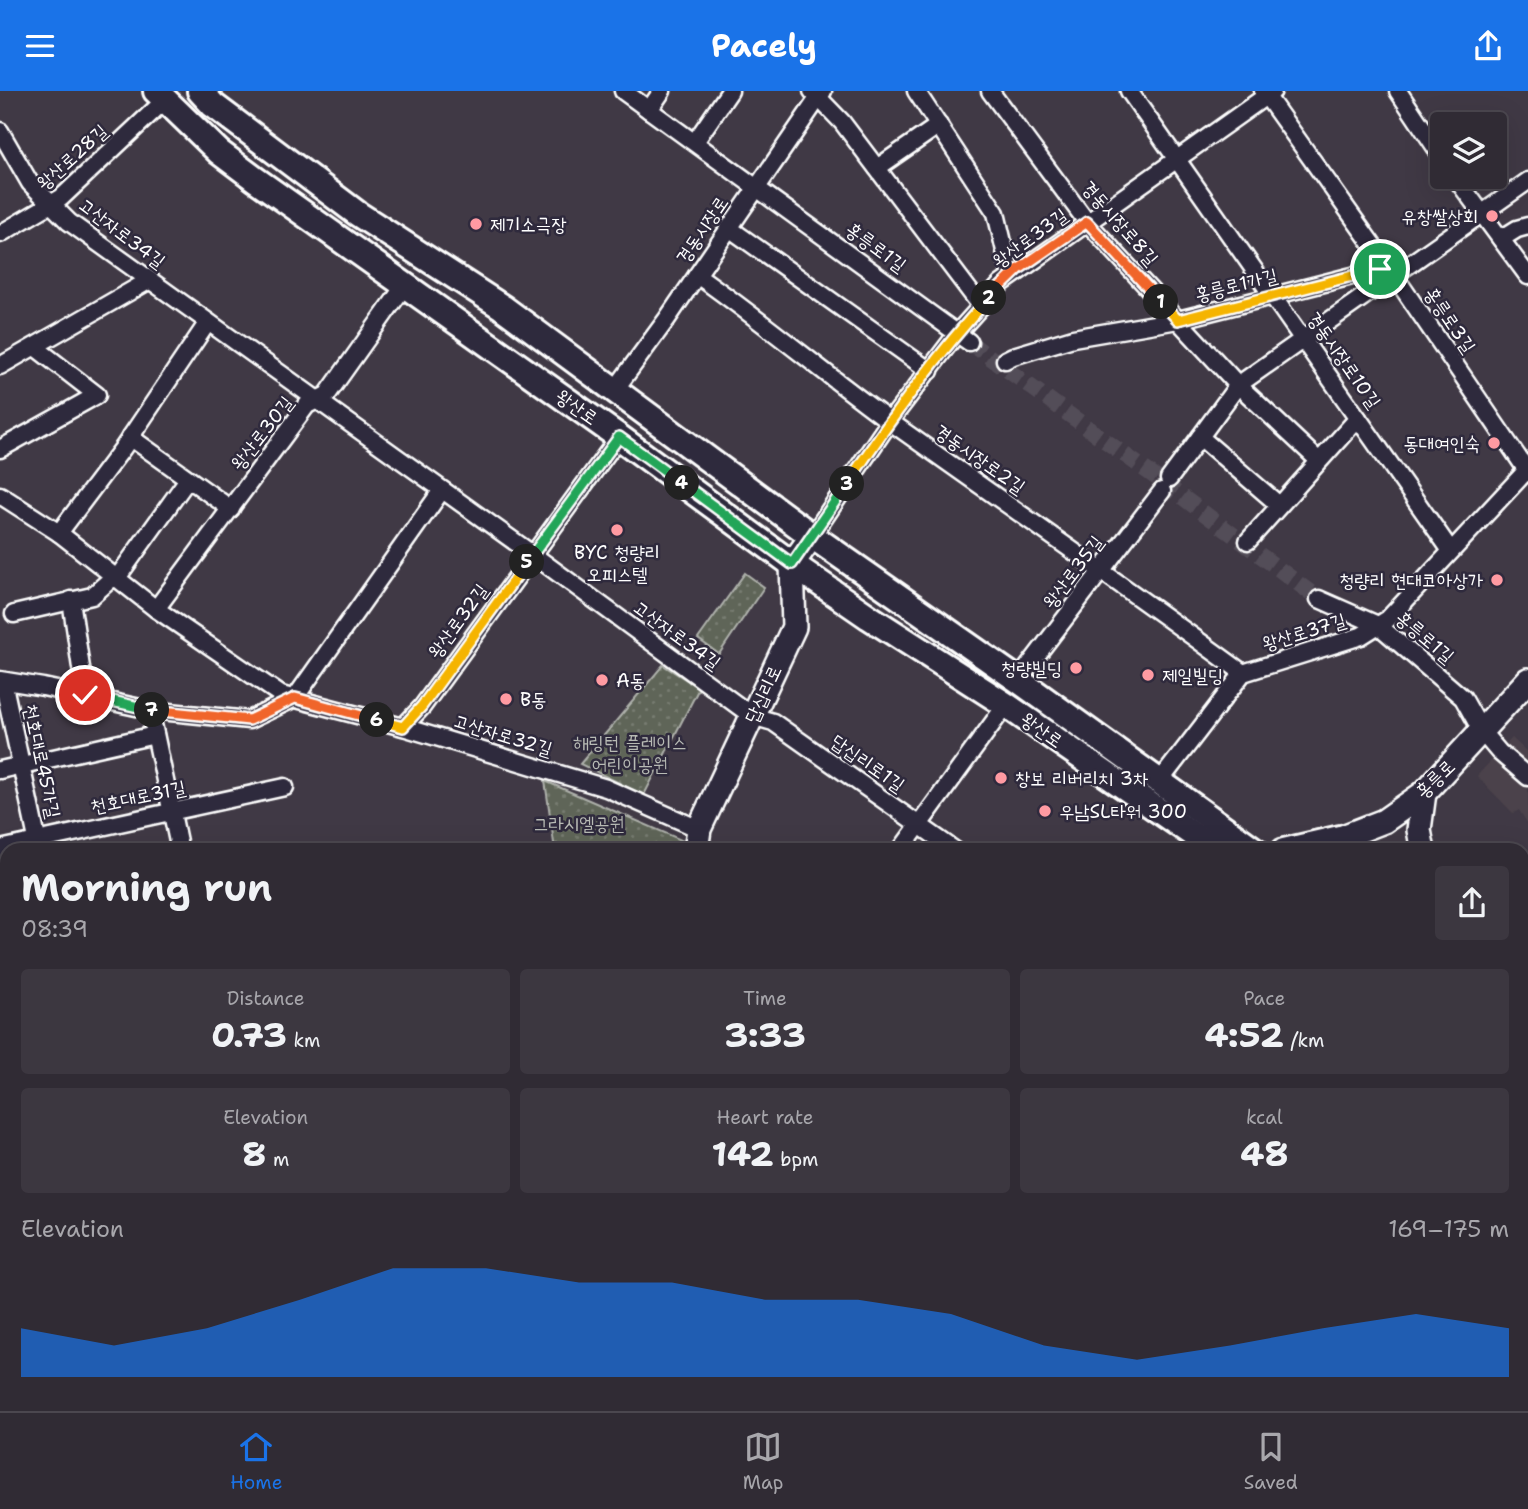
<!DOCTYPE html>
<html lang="en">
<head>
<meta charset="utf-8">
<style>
	:root { --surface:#302b34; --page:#3c3740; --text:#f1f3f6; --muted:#a8a7ac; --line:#4b474f; --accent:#1a73e8 }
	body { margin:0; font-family:"Shantell Sans","Poor Story",sans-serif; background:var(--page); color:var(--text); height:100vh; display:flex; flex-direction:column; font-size:26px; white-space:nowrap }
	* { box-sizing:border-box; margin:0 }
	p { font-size:23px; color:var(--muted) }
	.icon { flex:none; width:38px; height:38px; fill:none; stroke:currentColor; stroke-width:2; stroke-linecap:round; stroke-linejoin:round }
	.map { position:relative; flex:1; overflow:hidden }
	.sheet { position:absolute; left:0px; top:752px; width:1530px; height:569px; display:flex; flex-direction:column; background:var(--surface); border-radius:21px 21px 0 0; box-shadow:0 7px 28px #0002,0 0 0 2px var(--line) }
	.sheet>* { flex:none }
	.buttons { position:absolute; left:1430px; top:21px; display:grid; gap:14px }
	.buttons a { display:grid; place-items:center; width:77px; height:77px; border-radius:7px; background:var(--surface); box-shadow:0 7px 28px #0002,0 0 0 2px var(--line); font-size:35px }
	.pin { position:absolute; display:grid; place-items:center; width:60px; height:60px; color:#fff; margin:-30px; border:4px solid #fff; border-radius:50%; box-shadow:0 2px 7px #0007 }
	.km { position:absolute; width:35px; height:35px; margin:-18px; border-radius:50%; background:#222; color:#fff; font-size:19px; line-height:35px; text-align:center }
	.round { display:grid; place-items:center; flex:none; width:74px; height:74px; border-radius:7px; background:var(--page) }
	.head { display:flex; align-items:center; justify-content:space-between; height:119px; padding:0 21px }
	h1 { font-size:38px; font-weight:700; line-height:52px }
	.stats { display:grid; grid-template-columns:repeat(3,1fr); gap:10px; height:119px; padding:7px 21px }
	.stats div { display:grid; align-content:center; border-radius:7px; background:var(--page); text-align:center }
	.stats b { font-size:35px; font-weight:700 }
	.stats small { font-size:19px; font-weight:400 }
	.stats p { font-size:19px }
	.chart { height:196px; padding:14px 21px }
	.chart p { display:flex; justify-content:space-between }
	.chart svg { width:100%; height:126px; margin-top:7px; fill:var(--accent); opacity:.7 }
	header { display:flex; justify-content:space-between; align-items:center; height:91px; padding:0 21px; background:var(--accent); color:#fff; font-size:32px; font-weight:700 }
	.dock { display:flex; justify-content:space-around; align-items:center; height:98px; border-top:2px solid var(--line); background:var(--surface); font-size:19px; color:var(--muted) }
	.dock a { display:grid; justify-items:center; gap:4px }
	.dock .current { color:var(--accent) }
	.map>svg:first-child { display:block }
	.built { fill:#4c434b }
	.park { fill:url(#park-dots); stroke:#afb2ac; stroke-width:2 }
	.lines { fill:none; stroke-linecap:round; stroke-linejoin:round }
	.minor-tunnel { stroke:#534d58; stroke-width:16; stroke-dasharray:16 8; stroke-linecap:butt }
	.secondary-tunnel { stroke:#534d58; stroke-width:23; stroke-dasharray:23 11; stroke-linecap:butt }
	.minor-casing { stroke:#fff; stroke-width:21 }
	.secondary-casing { stroke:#fff; stroke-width:28 }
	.primary-casing { stroke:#fff; stroke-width:30 }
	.minor { stroke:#2f2a3d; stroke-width:16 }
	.secondary { stroke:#2f2a3d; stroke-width:23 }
	.primary { stroke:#2f2a3d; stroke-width:24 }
	.rail-casing { stroke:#fff; stroke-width:7 }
	.rail { stroke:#2f2a3d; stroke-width:4.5; stroke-dasharray:13; stroke-linecap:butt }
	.split-1-casing { stroke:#fff; stroke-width:14 }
	.split-2-casing { stroke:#fff; stroke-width:14 }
	.split-3-casing { stroke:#fff; stroke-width:14 }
	.split-4-casing { stroke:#fff; stroke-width:14 }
	.split-5-casing { stroke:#fff; stroke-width:14 }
	.split-6-casing { stroke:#fff; stroke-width:14 }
	.split-7-casing { stroke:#fff; stroke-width:14 }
	.split-8-casing { stroke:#fff; stroke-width:14 }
	.split-1 { stroke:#f5b400; stroke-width:9 }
	.split-2 { stroke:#f0652b; stroke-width:9 }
	.split-3 { stroke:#f5b400; stroke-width:9 }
	.split-4 { stroke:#22a559; stroke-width:9 }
	.split-5 { stroke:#22a559; stroke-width:9 }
	.split-6 { stroke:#f5b400; stroke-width:9 }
	.split-7 { stroke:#f0652b; stroke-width:9 }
	.split-8 { stroke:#22a559; stroke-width:9 }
	.poi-dot { fill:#ff9aa2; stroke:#2f2a3d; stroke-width:2.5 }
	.labels { text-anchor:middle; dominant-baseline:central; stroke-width:5; stroke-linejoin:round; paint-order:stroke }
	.street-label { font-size:19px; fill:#fff; stroke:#2f2a3d }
	.poi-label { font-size:19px; fill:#fff; stroke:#2f2a3d; text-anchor:start }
	.park-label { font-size:19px; fill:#b7bab4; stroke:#2f2a3d }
</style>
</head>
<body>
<header><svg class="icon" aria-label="menu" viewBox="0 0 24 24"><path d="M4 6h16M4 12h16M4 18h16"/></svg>Pacely<svg class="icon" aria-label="share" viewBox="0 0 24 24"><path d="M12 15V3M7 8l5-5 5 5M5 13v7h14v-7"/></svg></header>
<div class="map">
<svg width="1528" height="1320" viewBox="0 0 1528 1320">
	<defs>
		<pattern id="park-dots" width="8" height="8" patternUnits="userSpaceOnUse" patternTransform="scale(1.75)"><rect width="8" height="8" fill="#5f6558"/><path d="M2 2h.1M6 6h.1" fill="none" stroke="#777c71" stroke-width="1.8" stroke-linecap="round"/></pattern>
	</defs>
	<rect width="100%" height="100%" fill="#403945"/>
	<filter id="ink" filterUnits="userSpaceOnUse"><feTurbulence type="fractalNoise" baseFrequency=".0143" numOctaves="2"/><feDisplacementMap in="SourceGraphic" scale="14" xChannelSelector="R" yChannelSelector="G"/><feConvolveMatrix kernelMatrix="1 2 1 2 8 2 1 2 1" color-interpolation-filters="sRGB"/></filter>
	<g filter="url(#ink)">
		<g class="built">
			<polygon points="1512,647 1528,662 1528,733 1519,719 1513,722 1477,685"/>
			<polygon points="1523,1146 1528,1146 1528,1320 0,1320 0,1280 7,1280 7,1314 1522,1314"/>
		</g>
		<g class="park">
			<polygon points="745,482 764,496 719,563 698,548"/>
			<polygon points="663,574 699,597 644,704 580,673"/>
			<polygon points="545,690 686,751 685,759 555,759"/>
		</g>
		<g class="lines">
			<polyline class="minor-tunnel" points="969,251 1165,393 1319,508"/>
			<g class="secondary-tunnel">
				<polyline points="626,1320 626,1314"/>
				<polyline points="682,1320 682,1314"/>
			</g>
			<defs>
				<g id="minor">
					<polyline points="623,0 969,251"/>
					<polyline points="812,0 842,31 981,215"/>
					<polyline points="916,0 996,122 1011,185"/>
					<polyline points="990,0 1087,131 1238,294 1318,369"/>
					<polyline points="1129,0 1451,460"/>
					<polyline points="1263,0 1394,184 1528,381"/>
					<polyline points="1398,0 1442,66"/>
					<polyline points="649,19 662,0"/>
					<polyline points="0,40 30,92 69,131 532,463 752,625 773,631 956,760"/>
					<polyline points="695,51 730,0"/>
					<polyline points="877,77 939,34"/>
					<polyline points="1455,86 1528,185"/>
					<polyline points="729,137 930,280"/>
					<polyline points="0,143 61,107 165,9"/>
					<polyline points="1501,148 1517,138 1528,135"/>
					<path d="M 697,184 C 764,231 826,284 892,332 C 1009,415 1127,497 1243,582"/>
					<polyline points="1005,269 1013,265 1073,247 1178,229 1380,178 1394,184"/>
					<polyline points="0,275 150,189"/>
					<polyline points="614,300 667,228 823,0"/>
					<polyline points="130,346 231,418"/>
					<polyline points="1200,346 1279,414"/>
					<polyline points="0,358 97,304 35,256"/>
					<polyline points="1169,388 1238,294 1528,90"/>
					<polyline points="0,404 59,442 156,518 281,604 403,636 606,697 699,738"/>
					<polyline points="59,442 123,357 208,231"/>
					<polyline points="812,445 890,330 958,241 1001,193 1273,0"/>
					<polyline points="1248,450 1358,327"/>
					<polyline points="1319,508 1378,534 1463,607 1482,641 1499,661 1528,686"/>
					<polyline points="71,509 85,604"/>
					<polyline points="156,518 307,314 327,304 405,194"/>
					<polyline points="14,523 92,505 110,489 117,487 188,388"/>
					<polyline points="0,589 43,596 150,619 249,629 295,607 442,399"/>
					<polyline points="1018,589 1162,400"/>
					<polyline points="3,590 39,757"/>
					<polyline points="150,619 180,760"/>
					<polyline points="403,636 422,616 619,346"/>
					<polyline points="0,679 155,644"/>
					<polyline points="1160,690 1243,582 1361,545 1388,528 1528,378"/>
					<polyline points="0,758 285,696"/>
					<polyline points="900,760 1006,614"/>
					<polyline points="0,838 7,836"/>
					<polyline points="0,916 7,914"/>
					<polyline points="0,992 7,990"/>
					<polyline points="0,1062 7,1061"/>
					<polyline points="0,1129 7,1127"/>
					<polyline points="0,1187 7,1186"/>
					<polyline points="0,1268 7,1268"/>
				</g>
				<g id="secondary">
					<polyline points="1324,758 1340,747 1384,730 1424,702 1528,589"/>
					<polyline points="696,760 699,738 794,536 792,473 812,445"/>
					<polyline points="1423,760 1419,739 1424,702"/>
				</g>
				<g id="primary">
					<polyline points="156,0 219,61 255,88 619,346 792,473 869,526 1006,614 1217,760"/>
					<polyline points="200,0 213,14 358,123 502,216 812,445 1018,589 1256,760"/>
					<polyline points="1284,760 1340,747"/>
					<polyline points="1522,855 1528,857"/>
					<polyline points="1522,887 1528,888"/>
				</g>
			</defs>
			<use href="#minor" class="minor-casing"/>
			<use href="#secondary" class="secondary-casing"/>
			<use href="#primary" class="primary-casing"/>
			<use href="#minor" class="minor"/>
			<use href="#secondary" class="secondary"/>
			<use href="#primary" class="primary"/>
			<defs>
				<g id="rail">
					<polyline points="0,1314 7,1314"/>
					<polyline points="187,1320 372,1314"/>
				</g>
			</defs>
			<use href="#rail" class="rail-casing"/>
			<use href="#rail" class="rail"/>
		</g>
	</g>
	<g class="lines" filter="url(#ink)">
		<defs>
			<polyline id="split-1" points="1161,211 1178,229 1380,178"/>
			<polyline id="split-2" points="989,207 1019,178 1087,131 1161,211"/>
			<path id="split-3" d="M 847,393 C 891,328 936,264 989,207"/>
			<polyline id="split-4" points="682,392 792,473 847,393"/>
			<polyline id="split-5" points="527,471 619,346 682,392"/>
			<polyline id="split-6" points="377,629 403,636 422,615 527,471"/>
			<polyline id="split-7" points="152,619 249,629 295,607 377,629"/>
			<polyline id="split-8" points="85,604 152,619"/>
		</defs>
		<use href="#split-1" class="split-1-casing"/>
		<use href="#split-2" class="split-2-casing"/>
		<use href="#split-3" class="split-3-casing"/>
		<use href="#split-4" class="split-4-casing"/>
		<use href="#split-5" class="split-5-casing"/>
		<use href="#split-6" class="split-6-casing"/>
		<use href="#split-7" class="split-7-casing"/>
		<use href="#split-8" class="split-8-casing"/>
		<use href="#split-1" class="split-1"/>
		<use href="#split-2" class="split-2"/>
		<use href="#split-3" class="split-3"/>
		<use href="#split-4" class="split-4"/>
		<use href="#split-5" class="split-5"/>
		<use href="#split-6" class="split-6"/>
		<use href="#split-7" class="split-7"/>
		<use href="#split-8" class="split-8"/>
	</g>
	<g class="poi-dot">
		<circle cx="1492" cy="125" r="7"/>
		<circle cx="476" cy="133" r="7"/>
		<circle cx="1494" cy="352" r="7"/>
		<circle cx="617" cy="439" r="7"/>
		<circle cx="1497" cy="489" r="7"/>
		<circle cx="1076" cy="577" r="7"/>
		<circle cx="1148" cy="584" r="7"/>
		<circle cx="602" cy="589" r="7"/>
		<circle cx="506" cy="608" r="7"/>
		<circle cx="1001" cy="687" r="7"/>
		<circle cx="1045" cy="720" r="7"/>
	</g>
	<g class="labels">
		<g class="street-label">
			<text transform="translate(72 66) rotate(-42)">왕산로28길</text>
			<text transform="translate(1120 132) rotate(49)">경동시장로8길</text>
			<text transform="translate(702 139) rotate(-56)">경동시장로</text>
			<text transform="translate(122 142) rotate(37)">고산자로34길</text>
			<text transform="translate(1030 147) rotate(-36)">왕산로33길</text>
			<text transform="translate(876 156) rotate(36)">홍릉로1길</text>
			<text transform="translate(1236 194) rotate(-14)">홍릉로1가길</text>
			<text transform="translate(1450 229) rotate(56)">홍릉로3길</text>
			<text transform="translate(1344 269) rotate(55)">경동시장로10길</text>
			<text transform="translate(577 316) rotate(35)">왕산로</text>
			<text transform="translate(262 342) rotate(-52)">왕산로30길</text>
			<text transform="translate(980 368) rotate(35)">경동시장로2길</text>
			<text transform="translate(1073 481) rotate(-53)">왕산로35길</text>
			<text transform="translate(458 530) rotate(-54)">왕산로32길</text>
			<text transform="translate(1304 541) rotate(-17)">왕산로37길</text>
			<text transform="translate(677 544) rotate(36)">고산자로34길</text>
			<text transform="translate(1425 546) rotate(40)">홍릉로1길</text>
			<text transform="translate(763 603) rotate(-65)">답십리로</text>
			<text transform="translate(1042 639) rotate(35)">왕산로</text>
			<text transform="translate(503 644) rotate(17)">고산자로32길</text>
			<text transform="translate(42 670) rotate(78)">천호대로45가길</text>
			<text transform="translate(868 672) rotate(35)">답십리로1길</text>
			<text transform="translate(1435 688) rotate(-44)">홍릉로</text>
			<text transform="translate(138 706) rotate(-12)">천호대로31길</text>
		</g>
		<g class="poi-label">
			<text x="1478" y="125" text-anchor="end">유창쌀상회</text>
			<text x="490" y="133">제기소극장</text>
			<text x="1480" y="352" text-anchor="end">동대여인숙</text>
			<text x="617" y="461" text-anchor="middle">BYC 청량리<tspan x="617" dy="22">오피스텔</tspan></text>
			<text x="1483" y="489" text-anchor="end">청량리 현대코아상가</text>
			<text x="1062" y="577" text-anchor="end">청량빌딩</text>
			<text x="1162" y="584">제일빌딩</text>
			<text x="616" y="589">A동</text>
			<text x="520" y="608">B동</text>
			<text x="1015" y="687">창보 리버리치 3차</text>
			<text x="1059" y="720">우남SL타워 300</text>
		</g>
		<g class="park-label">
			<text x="630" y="651">해링턴 플레이스<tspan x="630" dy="22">어린이공원</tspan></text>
			<text x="579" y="732">그라시엘공원</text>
		</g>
	</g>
</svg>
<div class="buttons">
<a><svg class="icon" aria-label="layers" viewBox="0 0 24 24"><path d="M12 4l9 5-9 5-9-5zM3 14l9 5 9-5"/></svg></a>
</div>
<div class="pin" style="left:1380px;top:178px;background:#1e9e55"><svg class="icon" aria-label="arrive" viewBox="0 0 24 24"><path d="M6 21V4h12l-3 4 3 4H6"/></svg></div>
<div class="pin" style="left:85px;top:604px;background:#d93025"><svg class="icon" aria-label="check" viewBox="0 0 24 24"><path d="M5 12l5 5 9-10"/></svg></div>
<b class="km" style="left:1161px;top:211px">1</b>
<b class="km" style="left:989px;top:207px">2</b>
<b class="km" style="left:847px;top:393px">3</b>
<b class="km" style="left:682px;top:392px">4</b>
<b class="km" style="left:527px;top:471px">5</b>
<b class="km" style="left:377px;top:629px">6</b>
<b class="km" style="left:152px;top:619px">7</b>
<section class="sheet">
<div class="head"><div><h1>Morning run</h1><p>08:39</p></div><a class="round"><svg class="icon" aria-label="share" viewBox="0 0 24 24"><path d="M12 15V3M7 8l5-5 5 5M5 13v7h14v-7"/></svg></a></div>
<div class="stats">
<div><p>Distance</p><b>0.73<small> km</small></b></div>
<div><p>Time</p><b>3:33</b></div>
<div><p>Pace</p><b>4:52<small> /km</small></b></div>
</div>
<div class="stats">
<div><p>Elevation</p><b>8<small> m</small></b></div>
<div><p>Heart rate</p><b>142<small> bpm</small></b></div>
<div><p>kcal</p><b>48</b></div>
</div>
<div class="chart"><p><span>Elevation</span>169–175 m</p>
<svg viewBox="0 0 160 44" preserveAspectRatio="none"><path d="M0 44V27L10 33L20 27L30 17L40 6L50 6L60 11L70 11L80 17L90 17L100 22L110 33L120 38L130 33L140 27L150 22L160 27V44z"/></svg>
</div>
</section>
</div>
<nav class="dock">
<a class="current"><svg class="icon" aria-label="home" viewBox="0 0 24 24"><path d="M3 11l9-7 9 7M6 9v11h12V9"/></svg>Home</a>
<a><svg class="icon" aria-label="map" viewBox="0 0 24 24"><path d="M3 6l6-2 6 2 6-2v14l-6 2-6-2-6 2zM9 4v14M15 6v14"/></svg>Map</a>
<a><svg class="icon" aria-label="saved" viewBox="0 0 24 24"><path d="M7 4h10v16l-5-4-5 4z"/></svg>Saved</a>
</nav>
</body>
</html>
